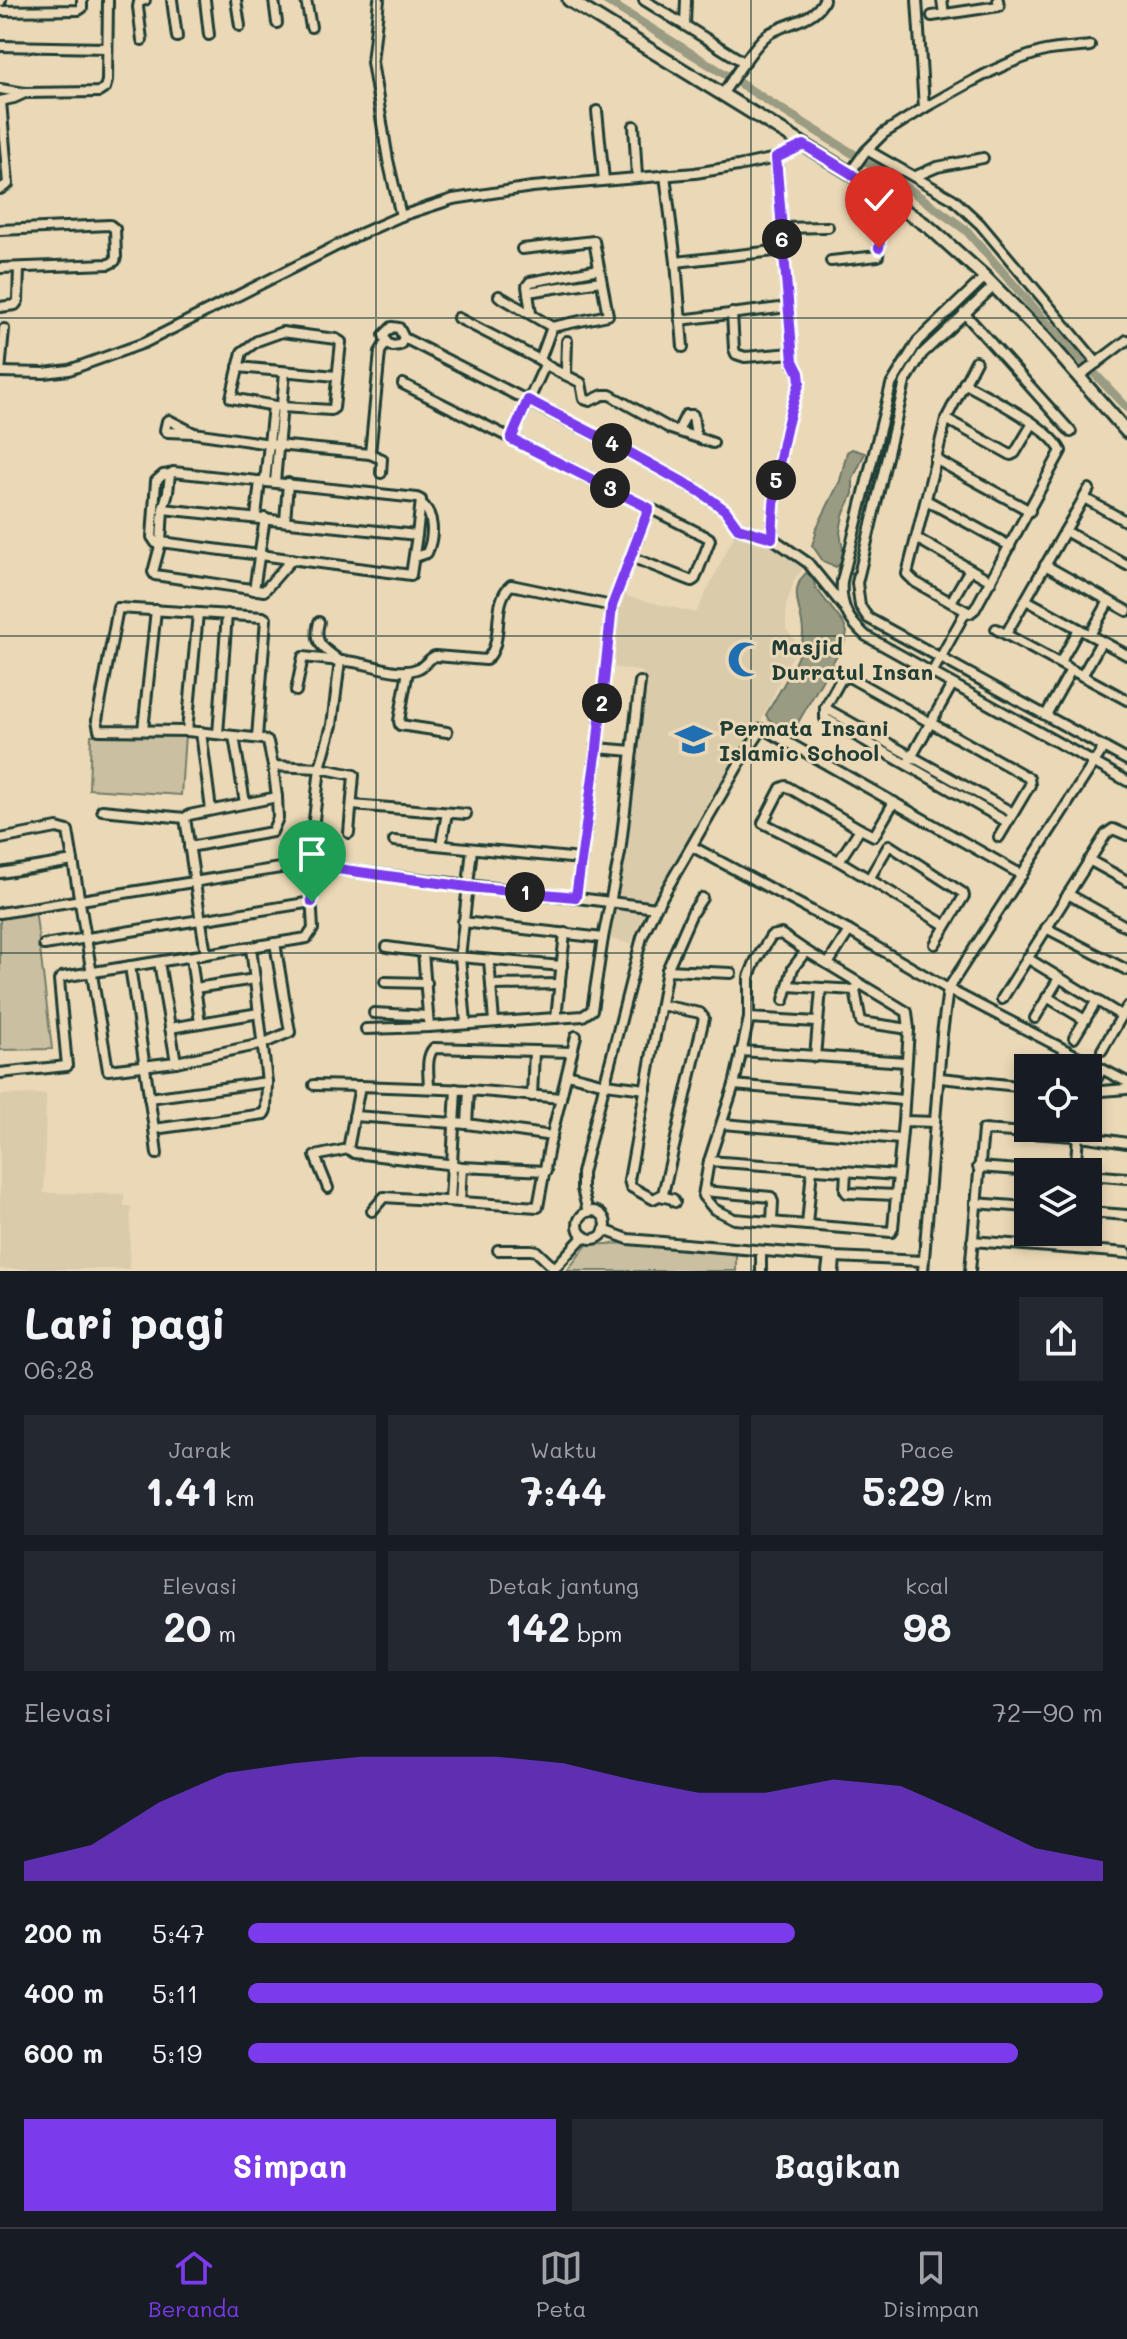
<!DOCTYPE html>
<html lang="id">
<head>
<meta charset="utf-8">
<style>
	:root { --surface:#171b24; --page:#242831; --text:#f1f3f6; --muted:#9ea1a6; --line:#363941; --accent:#7c3aed }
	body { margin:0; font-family:Mali,sans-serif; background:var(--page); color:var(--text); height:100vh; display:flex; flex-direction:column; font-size:30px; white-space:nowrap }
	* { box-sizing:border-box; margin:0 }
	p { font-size:26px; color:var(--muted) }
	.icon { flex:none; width:44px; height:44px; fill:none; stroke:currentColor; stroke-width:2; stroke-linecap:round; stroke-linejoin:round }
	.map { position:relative; height:1271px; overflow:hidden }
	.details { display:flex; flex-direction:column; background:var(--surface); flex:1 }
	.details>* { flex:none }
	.fabs { position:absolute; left:1014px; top:1054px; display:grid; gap:16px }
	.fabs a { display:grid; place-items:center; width:88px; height:88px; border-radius:0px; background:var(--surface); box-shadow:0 4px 12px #0003; font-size:40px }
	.pin { position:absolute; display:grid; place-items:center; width:68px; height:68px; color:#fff; margin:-82px -34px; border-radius:50% 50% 50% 0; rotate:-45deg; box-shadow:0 0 8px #0007 }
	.pin .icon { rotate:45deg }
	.km { position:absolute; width:40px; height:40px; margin:-20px; border-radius:50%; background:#222; color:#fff; font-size:22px; line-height:40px; text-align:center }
	.round { display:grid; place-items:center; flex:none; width:84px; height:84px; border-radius:0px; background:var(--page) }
	.summary { display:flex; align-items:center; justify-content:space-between; height:136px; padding:0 24px }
	h1 { font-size:44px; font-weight:700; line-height:60px }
	.figures { display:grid; grid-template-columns:repeat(3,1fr); gap:12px; height:136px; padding:8px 24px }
	.figures div { display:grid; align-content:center; border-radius:0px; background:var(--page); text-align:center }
	.figures b { font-size:40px; font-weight:700 }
	.figures small { font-size:22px; font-weight:400 }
	.figures p { font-size:22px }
	.chart { height:224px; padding:16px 24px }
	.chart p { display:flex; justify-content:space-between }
	.chart svg { width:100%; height:144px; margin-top:8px; fill:var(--accent); opacity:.7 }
	.button { display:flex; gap:16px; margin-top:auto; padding:16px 24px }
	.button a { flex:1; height:92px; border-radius:0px; background:var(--accent); color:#fff; font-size:32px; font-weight:700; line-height:92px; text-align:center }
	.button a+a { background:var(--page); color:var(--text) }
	ul { padding:0 24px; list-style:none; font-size:26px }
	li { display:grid; grid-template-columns:128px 96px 1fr; align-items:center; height:60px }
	li i { height:20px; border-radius:10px; background:var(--accent) }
	.tabs { display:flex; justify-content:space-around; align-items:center; height:112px; border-top:2px solid var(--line); background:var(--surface); font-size:22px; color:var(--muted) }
	.tabs a { display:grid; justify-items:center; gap:4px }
	.tabs .selected { color:var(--accent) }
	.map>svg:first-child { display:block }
	.built { fill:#dacbab }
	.green { fill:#cabfa1; stroke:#747e6a; stroke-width:2 }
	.water { fill:#9a9b83; stroke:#697563; stroke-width:2 }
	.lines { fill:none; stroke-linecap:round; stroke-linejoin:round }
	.canal { stroke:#9a9b83; stroke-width:9 }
	.street-casing { stroke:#1f3d34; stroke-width:14 }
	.secondary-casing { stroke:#1f3d34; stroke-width:17 }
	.street { stroke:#ebd8b6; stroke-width:8 }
	.secondary { stroke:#ebd8b6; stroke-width:11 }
	.route-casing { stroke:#fff; stroke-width:16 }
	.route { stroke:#7c3aed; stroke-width:10 }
	.grid { fill:none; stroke:#1f3d34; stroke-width:2; stroke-opacity:0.55 }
	.labels { text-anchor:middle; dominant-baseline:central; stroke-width:6; stroke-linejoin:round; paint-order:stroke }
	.poi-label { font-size:22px; font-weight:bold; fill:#1f3d34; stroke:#ebd8b6; text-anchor:start }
</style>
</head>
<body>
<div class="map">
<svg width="1127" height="1271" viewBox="0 0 1127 1271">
	<rect width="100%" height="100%" fill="#ebd8b6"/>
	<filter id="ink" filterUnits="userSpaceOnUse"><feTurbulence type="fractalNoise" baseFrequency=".0125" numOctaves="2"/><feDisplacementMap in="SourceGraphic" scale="16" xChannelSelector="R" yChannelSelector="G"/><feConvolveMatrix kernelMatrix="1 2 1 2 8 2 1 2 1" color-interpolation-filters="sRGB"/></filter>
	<g filter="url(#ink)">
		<g class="built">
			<polygon points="738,528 760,533 808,563 795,578 786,606 786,629 799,645 787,666 757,730 654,896 639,923 631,944 603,937 614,906 643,672 601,665 606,605 610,604 617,594 696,613"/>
			<polygon points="46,1094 44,1193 124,1194 124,1206 131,1206 129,1269 0,1269 0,1095"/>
		</g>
		<g class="green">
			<polygon points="185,734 181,795 89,789 91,735"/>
			<polygon points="35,908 52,1049 0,1050 0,916"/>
			<polygon points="628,1243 736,1253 736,1271 567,1271 587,1245"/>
		</g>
		<g class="water">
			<polygon points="852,449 865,453 853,479 853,494 843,515 840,532 843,550 842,562 836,567 823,561 812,545 816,534 815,531 840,481 847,452"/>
			<path d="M 806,573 L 812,577 L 816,588 L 843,623 L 847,632 L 845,641 L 792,733 L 769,720 L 766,715 C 778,693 803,657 803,633 C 803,610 787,592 806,573 Z"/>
		</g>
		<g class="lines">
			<polyline class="canal" points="605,0 902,184 966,230 1047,323 1127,408"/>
			<defs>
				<g id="street">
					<polyline points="172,0 177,37"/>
					<polyline points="205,0 209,35"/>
					<polyline points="236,0 240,26"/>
					<polyline points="274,0 277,23"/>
					<polyline points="306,0 311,27"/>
					<polyline points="379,0 372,62 388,160 401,216"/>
					<polyline points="644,0 745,63"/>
					<polyline points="942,0 944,14"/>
					<polyline points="0,2 1,0"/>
					<polyline points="0,11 79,10 82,8 82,0"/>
					<polyline points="932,16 999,6 998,0"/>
					<polyline points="685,25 686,0"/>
					<polyline points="142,40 138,7 139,2 145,0"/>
					<polyline points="0,46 107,48"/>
					<polyline points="0,89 25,93 99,92 105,88 107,81 108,0"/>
					<path d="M 722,95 C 732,80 753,46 767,35 C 785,22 814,22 824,0"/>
					<polyline points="0,101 14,98 25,93"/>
					<path d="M 924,108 C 962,87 1002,62 1045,51 C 1059,48 1075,48 1090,46"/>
					<polyline points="597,111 604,180"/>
					<polyline points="634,126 637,177"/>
					<polyline points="867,150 953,199 980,224 1097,363"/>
					<polyline points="850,173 865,152 884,133 924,108 917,0"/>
					<polyline points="665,175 676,262 683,347"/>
					<polyline points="916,176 937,167 983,158"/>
					<polyline points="0,189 8,184 1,101"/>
					<polyline points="781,228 828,227"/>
					<polyline points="0,230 110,225 115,229 116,257 115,261 109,264 0,268"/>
					<polyline points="831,261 878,256 883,215 890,202"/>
					<polyline points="676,262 783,250"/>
					<path d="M 985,277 L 918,341 L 891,385 L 842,581 C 840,606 848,620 866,636 L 1127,781"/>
					<polyline points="993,287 922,354 905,382 857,583 860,606 868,618 1127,760"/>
					<polyline points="528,292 601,281"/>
					<polyline points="499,296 552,327 608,315 594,241 522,249"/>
					<polyline points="0,307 15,305 18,301 19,268"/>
					<polyline points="531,313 527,286 530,282 599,269"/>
					<polyline points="732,313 734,349 736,354 745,357 792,353"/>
					<polyline points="964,313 1071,432"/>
					<path d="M 458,318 L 540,360 C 550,370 568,375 581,383 L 584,399 L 590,401 L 603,395 L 610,395 L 671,429 L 713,443"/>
					<polyline points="680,320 788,307"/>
					<polygon points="282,332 336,339 341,342 334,408 331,410 281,407 231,398 242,352 257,341"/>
					<polyline points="404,338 400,345 392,346 386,342 384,335 392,327 399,328 404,338 623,449 699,491 725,510 738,528 772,538 808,563 843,606"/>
					<polyline points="540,360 552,327"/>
					<polyline points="238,367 336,376"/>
					<polyline points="0,372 44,373 69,370 144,343 358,235 401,216 453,199 532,187 695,173 738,166 776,158 804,145"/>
					<polyline points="0,372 4,329"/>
					<polyline points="566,373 567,341"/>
					<polyline points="1078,377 1127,340"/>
					<polyline points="403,384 709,538 710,540 695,579 692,581 631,557"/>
					<polyline points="946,419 1011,455 1015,453 1033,423"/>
					<polyline points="678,431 686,415 693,415 696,437"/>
					<polyline points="194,433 169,420 167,421 165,430 167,432 194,433 277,445 370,454 382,459 381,473"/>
					<polyline points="511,439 545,365"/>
					<polyline points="370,454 380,352 386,342"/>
					<polyline points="935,459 1030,511"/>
					<polygon points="173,472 417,498 421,500 417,535 163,509 168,492 170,474"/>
					<polyline points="265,481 273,406"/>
					<polyline points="275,482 285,372"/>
					<polyline points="1084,498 1127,522"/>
					<polyline points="926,500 1010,546"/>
					<polyline points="163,509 161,542 153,572 155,575 264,591 292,559"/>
					<polyline points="256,517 260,481"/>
					<polyline points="285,521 288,483"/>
					<polyline points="1065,531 1127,565"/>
					<path d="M 772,538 C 774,485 781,432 800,382 L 799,373 L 793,361 L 776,158"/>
					<polyline points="916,538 991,581"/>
					<polyline points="161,542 411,575 417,535"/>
					<polyline points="160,544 156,543 152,537 156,481 163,475 170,474"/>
					<path d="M 415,557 L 427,553 C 434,537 435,515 421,503"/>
					<polyline points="1045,565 1127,611"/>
					<polyline points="254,590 265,518"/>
					<polyline points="1026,600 1127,655"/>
					<polyline points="951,602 970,569"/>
					<polyline points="966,611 915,582 907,574 946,419 976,361"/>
					<path d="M 319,622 C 313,645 324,648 340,661"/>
					<polyline points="996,629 1127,700"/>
					<polyline points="1006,634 1089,489"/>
					<polyline points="1090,635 1109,601"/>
					<polyline points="1060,663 1079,629"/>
					<polyline points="408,671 399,721 400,725 447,732"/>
					<path d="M 932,673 L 966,611 L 970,613 L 975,609 L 1061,451 C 1048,425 990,398 964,383"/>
					<polyline points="1082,676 1101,642"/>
					<polyline points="296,691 303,657 340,661"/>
					<polyline points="825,708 1013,813"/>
					<polyline points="1046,715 1071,670"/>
					<polyline points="143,730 156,610"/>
					<polyline points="187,731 198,613"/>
					<polyline points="201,732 211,810"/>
					<polyline points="218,734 227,614"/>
					<polyline points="234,736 245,803"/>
					<polyline points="257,738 266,619 263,617 118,608 97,720 99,730 187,731 263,739 268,742 273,766"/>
					<polyline points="1104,747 948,989 1127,1082"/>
					<polyline points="597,748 632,751"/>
					<polyline points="909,761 952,685"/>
					<polyline points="894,802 874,836 860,829 839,861 945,925"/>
					<polyline points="352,805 466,814"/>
					<polyline points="102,810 185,818"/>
					<polyline points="999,837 1030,785 1029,778 849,677 841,679 825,708 825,718 1007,822"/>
					<polyline points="0,839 57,828 68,831 108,1070 176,1062 262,1044 290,1032 275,943"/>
					<polyline points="394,841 581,859"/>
					<polyline points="441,845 447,813"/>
					<polyline points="189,847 272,832 278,818 277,797"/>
					<polyline points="693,847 849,931 948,989 942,1034 923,1271"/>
					<path d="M 310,854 L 320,768 L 332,725 L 340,661 C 365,659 395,679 419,668 C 426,665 428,659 435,656 L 486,660 C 506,642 490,603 511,585 L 612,606 L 649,508"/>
					<circle cx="311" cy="866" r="12"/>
					<polyline points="1089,860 1127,881"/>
					<polyline points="839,861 763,823 781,788 786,786 860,829"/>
					<path d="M 323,867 C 434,882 545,893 656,908"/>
					<polyline points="0,873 73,861"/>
					<polyline points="869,879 889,845 963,893 964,896 935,944"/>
					<polyline points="1068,894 1127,927"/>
					<polyline points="576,897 597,748 612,606"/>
					<polyline points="0,913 299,865"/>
					<polyline points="463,922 603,938"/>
					<polyline points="1046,928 1127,970"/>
					<polyline points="44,945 312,902"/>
					<polyline points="387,947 460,957 562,966"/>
					<polyline points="423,952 429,1027 583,1016 592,1010 603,938 620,853 640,682"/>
					<polyline points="206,954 185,818 189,815 277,797 273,766 320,768 354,775 349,833"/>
					<polyline points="191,957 200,1023"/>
					<polyline points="1027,958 1122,1016"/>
					<polyline points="489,960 494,1022"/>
					<polyline points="159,962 176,1062"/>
					<polyline points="828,964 849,931"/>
					<polyline points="130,966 154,1129 264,1114 266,1110 267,1082"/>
					<polyline points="667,970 731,973"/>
					<polyline points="385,982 427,983"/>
					<polyline points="491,985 560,984"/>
					<polyline points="788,986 855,990 857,987"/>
					<polyline points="195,988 255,979"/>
					<polyline points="855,990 861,1022 909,1029"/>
					<polyline points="1047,997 1085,1020"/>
					<polyline points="1002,999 1106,834 1113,829 1127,835"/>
					<polyline points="784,1000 793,968 806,951"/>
					<polyline points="661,1005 700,1013 704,1018 663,1194 653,1199 631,1187 629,1180 667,970 692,913 702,898"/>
					<polyline points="374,1013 428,1016"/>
					<polyline points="556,1018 565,933"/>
					<polyline points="749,1018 817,1022"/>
					<polyline points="1035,1018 1059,978"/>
					<polyline points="466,1023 460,957 472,849"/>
					<polyline points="170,1028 259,1013"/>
					<polyline points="366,1029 429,1027"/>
					<polyline points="1074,1038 1097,1000"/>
					<polyline points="1102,1050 1127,1007"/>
					<polyline points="741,1051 906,1062"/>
					<polyline points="815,1057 821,989"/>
					<polyline points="0,1073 67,1066 59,980 62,977 307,938 313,929 310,878"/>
					<polyline points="567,1074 605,1084 646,1089"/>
					<polyline points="940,1078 1028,1087"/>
					<polyline points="314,1085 360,1086"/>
					<polyline points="734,1085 903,1100"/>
					<path d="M 429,1088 C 429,1076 425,1057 434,1048 L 572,1052"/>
					<polyline points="1089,1092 1127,1089"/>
					<polyline points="532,1096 534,1052"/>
					<polyline points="149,1098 267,1082 251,947"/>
					<polyline points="354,1116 467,1124 552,1136"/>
					<polyline points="903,1121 909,1029 907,1012 806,951 781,934 771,936 755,962 749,977 749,1018 734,1085 709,1161 703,1196 714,1209 734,1219 891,1232 893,1228 903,1121 935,1122"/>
					<polyline points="467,1124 469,1090"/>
					<polyline points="723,1124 900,1139"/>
					<polyline points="154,1129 157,1154"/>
					<polyline points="1088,1137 1089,1092 1102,1069"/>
					<polyline points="348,1149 360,1086 469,1090 561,1098"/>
					<polyline points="709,1161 897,1175"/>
					<polyline points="978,1167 1050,1172"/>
					<polyline points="846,1171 845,1190 847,1193 896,1195"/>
					<polyline points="1075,1172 1078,1136"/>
					<polyline points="1088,1175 1127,1178"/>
					<polyline points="328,1188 315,1156 348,1149 354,1153 447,1164 462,1167"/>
					<polyline points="704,1191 771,1197 773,1202 772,1221"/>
					<polyline points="660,1196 673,1199 675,1202"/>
					<polyline points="450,1201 456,1089"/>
					<polyline points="460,1202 462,1167 546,1171"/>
					<polyline points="975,1203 1028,1207"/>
					<polyline points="372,1211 384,1197 538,1207 549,1147 576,1036"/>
					<circle cx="592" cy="1225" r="14"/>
					<polyline points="588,1212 582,1189 582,1173 642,937 654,911 739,764 762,729 766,730 1022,875"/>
					<polyline points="1088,1212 1127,1215"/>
					<polyline points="807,1225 812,1169"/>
					<polyline points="604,1230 628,1239 835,1257 923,1261"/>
					<polyline points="972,1241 1127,1253"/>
					<polyline points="1065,1248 1066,1232"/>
					<polyline points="498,1250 531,1250 536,1251 554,1268"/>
					<polyline points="1092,1250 1094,1212"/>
					<polyline points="761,1251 761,1271"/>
					<polyline points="552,1271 584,1236"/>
					<polyline points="827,1271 829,1257"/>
					<polyline points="834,1271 835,1257"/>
					<polyline points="970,1271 983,1130 1088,1137 1127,1143"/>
				</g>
				<polyline id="secondary" points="569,0 850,173 929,227 985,277 1044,337 1127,432"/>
			</defs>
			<use href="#street" class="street-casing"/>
			<use href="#secondary" class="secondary-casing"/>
			<use href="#street" class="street"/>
			<use href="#secondary" class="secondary"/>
		</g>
	</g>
	<g class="lines" filter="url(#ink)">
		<defs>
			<path id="route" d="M 312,902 L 310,878 L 319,875 L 323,867 L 468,887 L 576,897 L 597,748 L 612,606 L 649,508 L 511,439 L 528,400 L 623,449 L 699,491 L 725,510 L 738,528 L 772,538 C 774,485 782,432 800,382 L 799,373 L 793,361 L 776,158 L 804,145 L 850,173 L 890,202 L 883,215 L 879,248"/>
		</defs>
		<use href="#route" class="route-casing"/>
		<use href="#route" class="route"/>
	</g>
	<path class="grid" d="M 376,0 L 376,1271M 751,0 L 751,1271M 0,318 L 1127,318M 0,636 L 1127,636M 0,953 L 1127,953"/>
	<defs>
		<symbol id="mosque-bare" viewBox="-9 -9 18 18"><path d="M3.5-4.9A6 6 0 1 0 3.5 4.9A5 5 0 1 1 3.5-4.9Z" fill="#1f6fb2" stroke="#ebd8b6" stroke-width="2.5" paint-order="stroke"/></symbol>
		<symbol id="school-bare" viewBox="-9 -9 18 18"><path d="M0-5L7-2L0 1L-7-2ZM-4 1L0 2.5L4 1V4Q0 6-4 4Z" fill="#1f6fb2" stroke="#ebd8b6" stroke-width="2.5" paint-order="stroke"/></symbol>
	</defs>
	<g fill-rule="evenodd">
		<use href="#mosque-bare" x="720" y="634" width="51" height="51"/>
		<use href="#school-bare" x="668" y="714" width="51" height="51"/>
	</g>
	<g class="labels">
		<g class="poi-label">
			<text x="771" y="646">Masjid<tspan x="771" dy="25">Durratul Insan</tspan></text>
			<text x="719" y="727">Permata Insani<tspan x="719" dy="25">Islamic School</tspan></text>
		</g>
	</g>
</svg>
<div class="fabs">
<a><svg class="icon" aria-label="locate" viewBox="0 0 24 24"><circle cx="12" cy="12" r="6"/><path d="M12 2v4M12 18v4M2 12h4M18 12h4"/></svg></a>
<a><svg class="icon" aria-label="layers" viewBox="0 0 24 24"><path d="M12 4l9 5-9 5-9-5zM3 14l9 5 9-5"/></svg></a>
</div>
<div class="pin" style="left:312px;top:902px;background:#1e9e55"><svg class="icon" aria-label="arrive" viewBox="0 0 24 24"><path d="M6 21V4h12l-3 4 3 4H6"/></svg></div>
<div class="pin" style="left:879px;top:248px;background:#d93025"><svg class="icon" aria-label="check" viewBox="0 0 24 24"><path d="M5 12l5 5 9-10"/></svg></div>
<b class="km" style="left:525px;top:892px">1</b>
<b class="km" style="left:602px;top:703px">2</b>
<b class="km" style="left:610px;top:488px">3</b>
<b class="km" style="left:612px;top:443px">4</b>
<b class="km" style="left:776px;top:480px">5</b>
<b class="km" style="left:782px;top:239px">6</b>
</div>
<section class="details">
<div class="summary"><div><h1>Lari pagi</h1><p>06:28</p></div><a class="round"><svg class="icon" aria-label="share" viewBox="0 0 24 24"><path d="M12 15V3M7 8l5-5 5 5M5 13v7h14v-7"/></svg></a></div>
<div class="figures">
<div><p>Jarak</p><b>1.41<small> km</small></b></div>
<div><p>Waktu</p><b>7:44</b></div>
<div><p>Pace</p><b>5:29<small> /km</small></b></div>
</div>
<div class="figures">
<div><p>Elevasi</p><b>20<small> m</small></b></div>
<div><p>Detak jantung</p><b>142<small> bpm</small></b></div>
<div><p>kcal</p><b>98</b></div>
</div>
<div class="chart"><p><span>Elevasi</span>72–90 m</p>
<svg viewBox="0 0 160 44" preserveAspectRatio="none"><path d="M0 44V38L10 33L20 20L30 11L40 8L50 6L60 6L70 6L80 8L90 13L100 17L110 17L120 13L130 15L140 24L150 34L160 38V44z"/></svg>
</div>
<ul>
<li><b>200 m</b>5:47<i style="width:64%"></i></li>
<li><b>400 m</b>5:11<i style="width:100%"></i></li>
<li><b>600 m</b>5:19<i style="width:90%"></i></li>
</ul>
<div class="button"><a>Simpan</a><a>Bagikan</a></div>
</section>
<nav class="tabs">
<a class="selected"><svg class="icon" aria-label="home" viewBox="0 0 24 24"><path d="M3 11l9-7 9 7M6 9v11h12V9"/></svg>Beranda</a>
<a><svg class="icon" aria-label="map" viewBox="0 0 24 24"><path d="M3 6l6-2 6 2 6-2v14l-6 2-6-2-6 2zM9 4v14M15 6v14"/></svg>Peta</a>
<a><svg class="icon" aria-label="saved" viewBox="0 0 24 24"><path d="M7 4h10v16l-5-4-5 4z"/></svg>Disimpan</a>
</nav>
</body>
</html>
